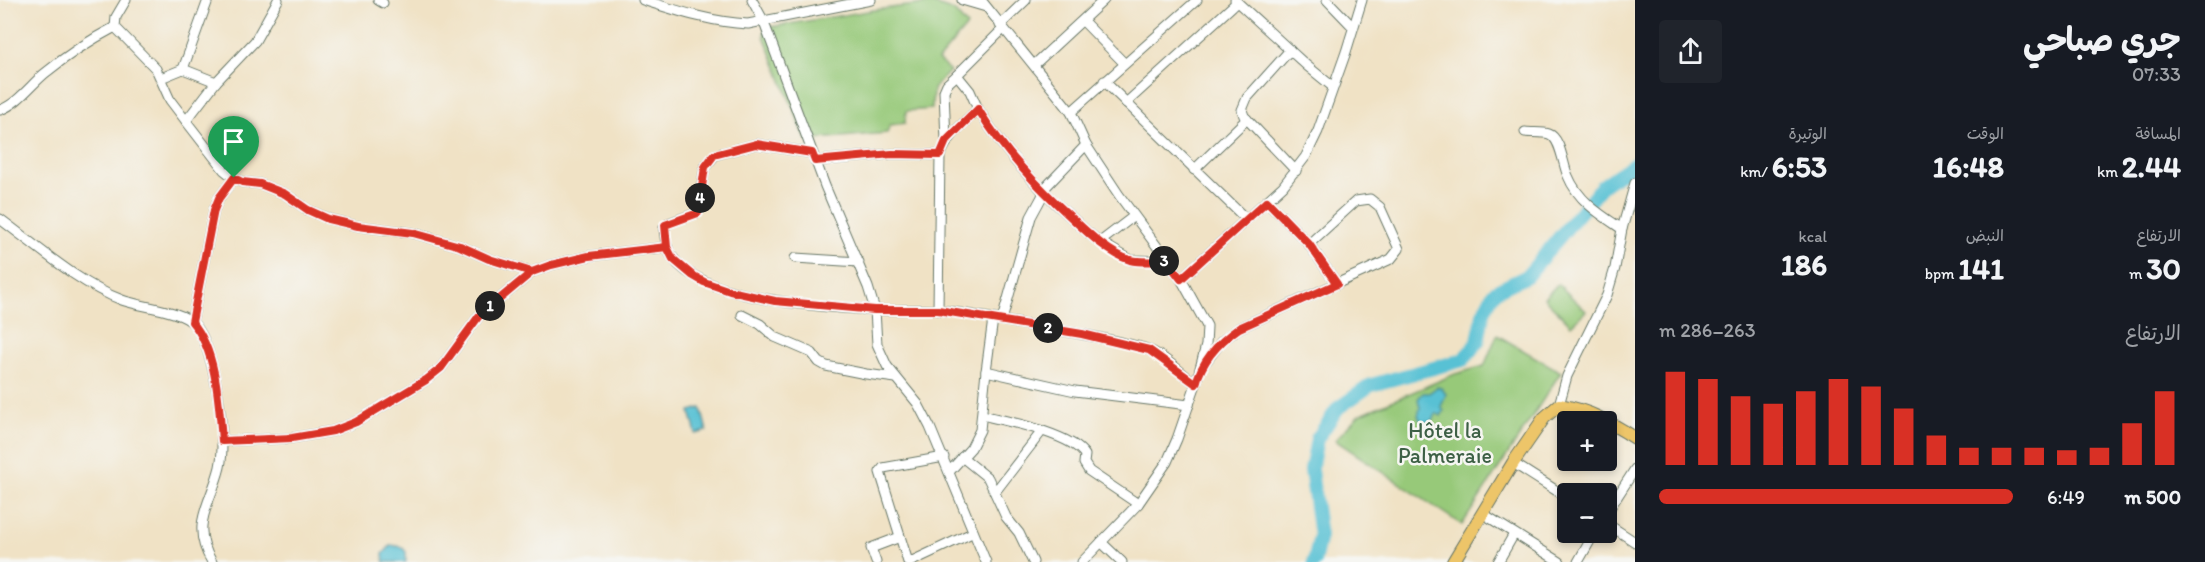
<!DOCTYPE html>
<html lang="ar">
<head>
<meta charset="utf-8">
<style>
	:root { --surface:#171b24; --page:#20242c; --text:#f1f3f6; --muted:#9ea1a6; --accent:#d93025 }
	body { margin:0; font-family:Itim,"Playpen Sans Arabic",sans-serif; background:var(--page); color:var(--text); direction:rtl; height:100vh; display:flex; flex-direction:column; font-size:22px; white-space:nowrap }
	* { box-sizing:border-box; margin:0 }
	p { font-size:20px; color:var(--muted) }
	.icon { flex:none; width:33px; height:33px; fill:none; stroke:currentColor; stroke-width:2; stroke-linecap:round; stroke-linejoin:round }
	.map { position:relative; flex:1; overflow:hidden; direction:ltr }
	.details { display:flex; flex-direction:column; background:var(--surface); width:570px }
	.details>* { flex:none }
	.tools { position:absolute; left:1557px; top:411px; display:grid; gap:12px }
	.tools a { display:grid; place-items:center; width:60px; height:60px; border-radius:6px; background:var(--surface); box-shadow:0 3px 9px #0003; font-size:30px }
	.pin { position:absolute; display:grid; place-items:center; width:51px; height:51px; color:#fff; margin:-62px -26px; border-radius:50% 50% 50% 0; rotate:-45deg; box-shadow:0 0 6px #0007 }
	.pin .icon { rotate:45deg }
	.km { position:absolute; width:30px; height:30px; margin:-15px; border-radius:50%; background:#222; color:#fff; font-size:16px; line-height:30px; text-align:center }
	.round { display:grid; place-items:center; flex:none; width:63px; height:63px; border-radius:6px; background:var(--page) }
	.headline { display:flex; align-items:center; justify-content:space-between; height:102px; padding:0 24px }
	h1 { font-size:33px; font-weight:700; line-height:45px }
	.figures { display:grid; grid-template-columns:repeat(3,1fr); gap:9px; height:102px; padding:6px 24px }
	.figures div { display:grid; align-content:center }
	.figures b { font-size:30px; font-weight:700 }
	.figures small { font-size:16px; font-weight:400 }
	.figures p { font-size:16px }
	.chart { height:168px; padding:12px 24px }
	.chart p { display:flex; justify-content:space-between }
	.chart svg { width:100%; height:108px; margin-top:6px; stroke:var(--accent); stroke-width:6 }
	ul { padding:0 24px; list-style:none; font-size:20px }
	li { display:grid; grid-template-columns:96px 72px 1fr; align-items:center; height:45px }
	li i { height:15px; border-radius:8px; background:var(--accent) }
	main { display:flex; flex:1; min-height:0 }
	.map>svg:first-child { display:block }
	.green { fill:#97c979; stroke:#5b8356; stroke-width:1.5 }
	.water { fill:#58c1d4; stroke:#3c7f84; stroke-width:1.5 }
	.lines { fill:none; stroke-linecap:round; stroke-linejoin:round }
	.river { stroke:#58c1d4; stroke-width:14 }
	.minor-casing { stroke:#687767; stroke-width:11 }
	.major-casing { stroke:#687767; stroke-width:14 }
	.minor { stroke:#fff; stroke-width:9 }
	.major { stroke:#edc569; stroke-width:12 }
	.route-casing { stroke:#fff; stroke-width:12 }
	.route { stroke:#d93025; stroke-width:8 }
	.labels { text-anchor:middle; dominant-baseline:central; stroke-width:5; stroke-linejoin:round; paint-order:stroke }
	.park-label { font-size:22px; fill:#3d6045; stroke:#f6f6f2 }
</style>
</head>
<body>
<main>
<section class="details">
<div class="headline"><div><h1>جري صباحي</h1><p>07:33</p></div><a class="round"><svg class="icon" aria-label="share" viewBox="0 0 24 24"><path d="M12 15V3M7 8l5-5 5 5M5 13v7h14v-7"/></svg></a></div>
<div class="figures">
<div><p>المسافة</p><b>2.44<small> km</small></b></div>
<div><p>الوقت</p><b>16:48</b></div>
<div><p>الوتيرة</p><b>6:53<small> /km</small></b></div>
</div>
<div class="figures">
<div><p>الارتفاع</p><b>30<small> m</small></b></div>
<div><p>النبض</p><b>141<small> bpm</small></b></div>
<div><p>kcal</p><b>186</b></div>
</div>
<div class="chart"><p><span>الارتفاع</span>263–286 m</p>
<svg viewBox="0 0 160 44" preserveAspectRatio="none"><path d="M5 44V6M15 44V9M25 44V16M35 44V19M45 44V14M55 44V9M65 44V12M75 44V21M85 44V32M95 44V37M105 44V37M115 44V37M125 44V38M135 44V37M145 44V27M155 44V14"/></svg>
</div>
<ul>
<li><b>500 m</b>6:49<i style="width:100%"></i></li>
</ul>
</section>
<div class="map">
<svg width="1635" height="562" viewBox="0 0 1635 562">
	<rect width="100%" height="100%" fill="#f6f6f2"/>
	<filter id="ink" filterUnits="userSpaceOnUse"><feTurbulence type="fractalNoise" baseFrequency=".0167" numOctaves="2"/><feDisplacementMap in="SourceGraphic" scale="12" xChannelSelector="R" yChannelSelector="G"/><feConvolveMatrix kernelMatrix="1 2 1 2 8 2 1 2 1" color-interpolation-filters="sRGB"/></filter>
	<filter id="wash" filterUnits="userSpaceOnUse"><feTurbulence type="fractalNoise" baseFrequency=".008" numOctaves="4" result="noise"/><feDisplacementMap in="SourceGraphic" scale="24" xChannelSelector="R" yChannelSelector="G"/><feGaussianBlur stdDeviation="1.35" result="paint"/><feColorMatrix in="noise" values="0 0 0 0 0 0 0 0 0 0 0 0 0 0 0 0 0 1.4 0 .05"/><feComposite in="paint" operator="in"/></filter>
	<g filter="url(#wash)">
		<rect width="100%" height="100%" fill="#f0e2c5"/>
		<g class="green">
			<polygon points="931,3 954,11 967,26 938,60 950,71 933,89 932,109 906,111 905,123 890,125 887,133 806,140 764,36 765,28 874,10"/>
			<polygon points="1558,284 1586,311 1571,325 1544,298"/>
			<polygon points="1497,335 1561,372 1462,525 1335,440 1359,415 1455,374 1484,366"/>
		</g>
		<g class="water">
			<polygon points="1437,387 1441,388 1446,394 1441,407 1444,411 1441,416 1436,413 1434,419 1429,422 1421,421 1418,416 1420,408 1418,399 1423,393 1429,393"/>
			<polygon points="701,408 707,431 696,434 690,411"/>
			<polygon points="391,545 402,547 406,552 406,562 384,562 383,554"/>
		</g>
		<g class="lines">
			<polyline class="river" points="1314,562 1320,536 1311,470 1317,439 1338,408 1371,385 1463,360 1478,342 1483,314 1494,292 1527,276 1602,186 1635,163"/>
		</g>
	</g>
	<g filter="url(#ink)">
		<g class="lines">
			<defs>
				<g id="minor">
					<polyline points="126,0 116,17 115,27 156,69 170,100 186,121 224,170 234,178 242,182 260,184 285,194 308,210 329,219 358,226 413,233 460,246 489,259 532,272"/>
					<polyline points="378,0 383,3"/>
					<path d="M 643,0 C 678,11 711,22 748,24 L 871,0"/>
					<polyline points="752,0 763,20 825,186 868,287 875,310 877,344 887,366 918,404 930,427 986,562"/>
					<polyline points="962,0 986,7"/>
					<polyline points="981,0 1071,112 1086,145 1119,195 1181,279 1207,326 1206,345 1196,384 1177,439 1167,462 1138,504 1082,562"/>
					<polyline points="1235,0 1306,65 1333,87"/>
					<polyline points="1327,0 1353,27"/>
					<polyline points="1083,21 1124,63"/>
					<polyline points="1000,25 1026,0"/>
					<polyline points="1290,50 1247,98 1242,110 1244,116 1296,171"/>
					<polyline points="1035,64 1104,0"/>
					<polyline points="183,69 208,0"/>
					<polyline points="161,78 183,69 216,82"/>
					<polyline points="1104,81 1246,219"/>
					<polyline points="1126,103 1237,2"/>
					<path d="M 978,109 C 1004,151 1035,186 1072,218 C 1081,226 1089,235 1100,242"/>
					<path d="M 0,110 C 17,104 30,86 44,74 C 66,56 90,40 115,27"/>
					<polyline points="1071,112 1197,0"/>
					<polyline points="186,121 216,82 255,41 278,0"/>
					<path d="M 1525,132 C 1532,133 1543,132 1549,134 C 1561,138 1563,166 1568,176 C 1578,201 1601,215 1622,229"/>
					<polyline points="946,141 944,91 947,84 957,75"/>
					<path d="M 812,153 L 756,144 L 715,155 L 705,167 L 697,213 L 669,223 L 664,228 C 665,239 666,249 673,258 C 704,301 824,307 875,310 C 896,311 917,308 938,310 C 968,313 998,320 1028,325 C 1066,332 1106,337 1144,348 C 1162,354 1180,372 1196,384"/>
					<polyline points="815,161 892,154 940,155"/>
					<polyline points="1194,170 1247,119"/>
					<polyline points="1042,191 1086,145"/>
					<polyline points="1267,201 1309,244 1337,284"/>
					<polyline points="1134,216 1100,242 1131,260 1167,261"/>
					<path d="M 0,219 C 37,246 79,284 122,300 C 141,307 182,310 195,325 C 215,348 227,436 220,467 C 211,504 189,524 212,562"/>
					<polyline points="795,258 859,262"/>
					<polyline points="1181,279 1283,186 1306,156 1318,131 1346,52 1362,0"/>
					<path d="M 938,310 L 940,155 C 949,135 963,124 978,109 L 970,91 L 957,75 L 1003,29"/>
					<polyline points="742,315 760,324 775,337 812,353 819,362 826,366 866,374 896,378"/>
					<polyline points="993,319 986,371 1075,391 1189,405"/>
					<polyline points="1002,320 1031,217 1044,193"/>
					<polyline points="192,322 214,210 219,198 234,178"/>
					<polyline points="1204,364 1221,342 1239,328 1391,259 1399,249 1380,207 1370,199 1356,201 1309,244"/>
					<polyline points="1559,405 1567,376 1607,295 1615,268 1622,229 1635,183"/>
					<path d="M 982,415 C 1007,421 1072,434 1085,455 L 1084,463 L 1089,471 L 1138,504"/>
					<polyline points="222,441 292,438 333,431 356,422 426,380 441,368 479,316 532,272 551,265 589,256 667,247"/>
					<polyline points="962,457 988,478 1006,517 1019,533 1033,562"/>
					<polyline points="1513,463 1568,498"/>
					<polyline points="949,472 971,448 980,430 986,371"/>
					<polyline points="995,492 1042,431"/>
					<polyline points="1482,513 1560,562"/>
					<polyline points="1606,514 1635,469"/>
					<polyline points="1606,523 1635,542"/>
					<polyline points="1101,542 1122,562"/>
					<polyline points="876,562 871,548 900,537"/>
					<polyline points="908,562 880,472 883,468 944,457"/>
					<polyline points="910,562 972,533"/>
					<polyline points="1498,562 1514,534"/>
					<polyline points="1578,562 1595,532"/>
				</g>
				<path id="major" d="M 1453,562 L 1513,463 L 1544,418 L 1559,405 C 1588,410 1610,422 1635,438"/>
			</defs>
			<use href="#minor" class="minor-casing"/>
			<use href="#major" class="major-casing"/>
			<use href="#minor" class="minor"/>
			<use href="#major" class="major"/>
		</g>
	</g>
	<g class="lines" filter="url(#ink)">
		<defs>
			<path id="route" d="M 234,178 L 219,198 L 214,210 L 192,322 C 217,351 219,405 222,441 L 292,438 L 333,431 L 356,422 L 426,380 L 441,368 L 479,316 L 532,272 L 551,265 L 589,256 L 667,247 L 673,259 L 692,275 L 704,282 L 730,291 L 775,301 L 875,310 L 938,310 L 1082,334 L 1149,350 L 1196,384 C 1202,360 1219,342 1239,328 L 1337,284 L 1309,244 L 1267,201 L 1181,279 L 1167,261 C 1156,261 1142,263 1130,260 C 1110,254 1089,234 1074,220 C 1037,186 1004,152 978,109 L 946,141 L 940,155 L 892,154 L 815,161 L 812,153 L 756,144 L 714,155 L 705,167 L 698,213 L 665,225 L 667,247 L 589,256 L 551,265 L 532,272 L 489,259 L 460,246 L 413,233 L 358,226 L 328,219 L 308,210 L 285,194 L 260,184 L 242,182 L 234,178"/>
		</defs>
		<use href="#route" class="route-casing"/>
		<use href="#route" class="route"/>
	</g>
	<g class="labels">
		<g class="park-label">
			<text x="1445" y="430">Hôtel la<tspan x="1445" dy="25">Palmeraie</tspan></text>
		</g>
	</g>
</svg>
<div class="tools">
<a>+</a>
<a>−</a>
</div>
<div class="pin" style="left:234px;top:178px;background:#1e9e55"><svg class="icon" aria-label="arrive" viewBox="0 0 24 24"><path d="M6 21V4h12l-3 4 3 4H6"/></svg></div>
<b class="km" style="left:490px;top:306px">1</b>
<b class="km" style="left:1048px;top:328px">2</b>
<b class="km" style="left:1164px;top:261px">3</b>
<b class="km" style="left:700px;top:198px">4</b>
</div>
</main>
</body>
</html>
